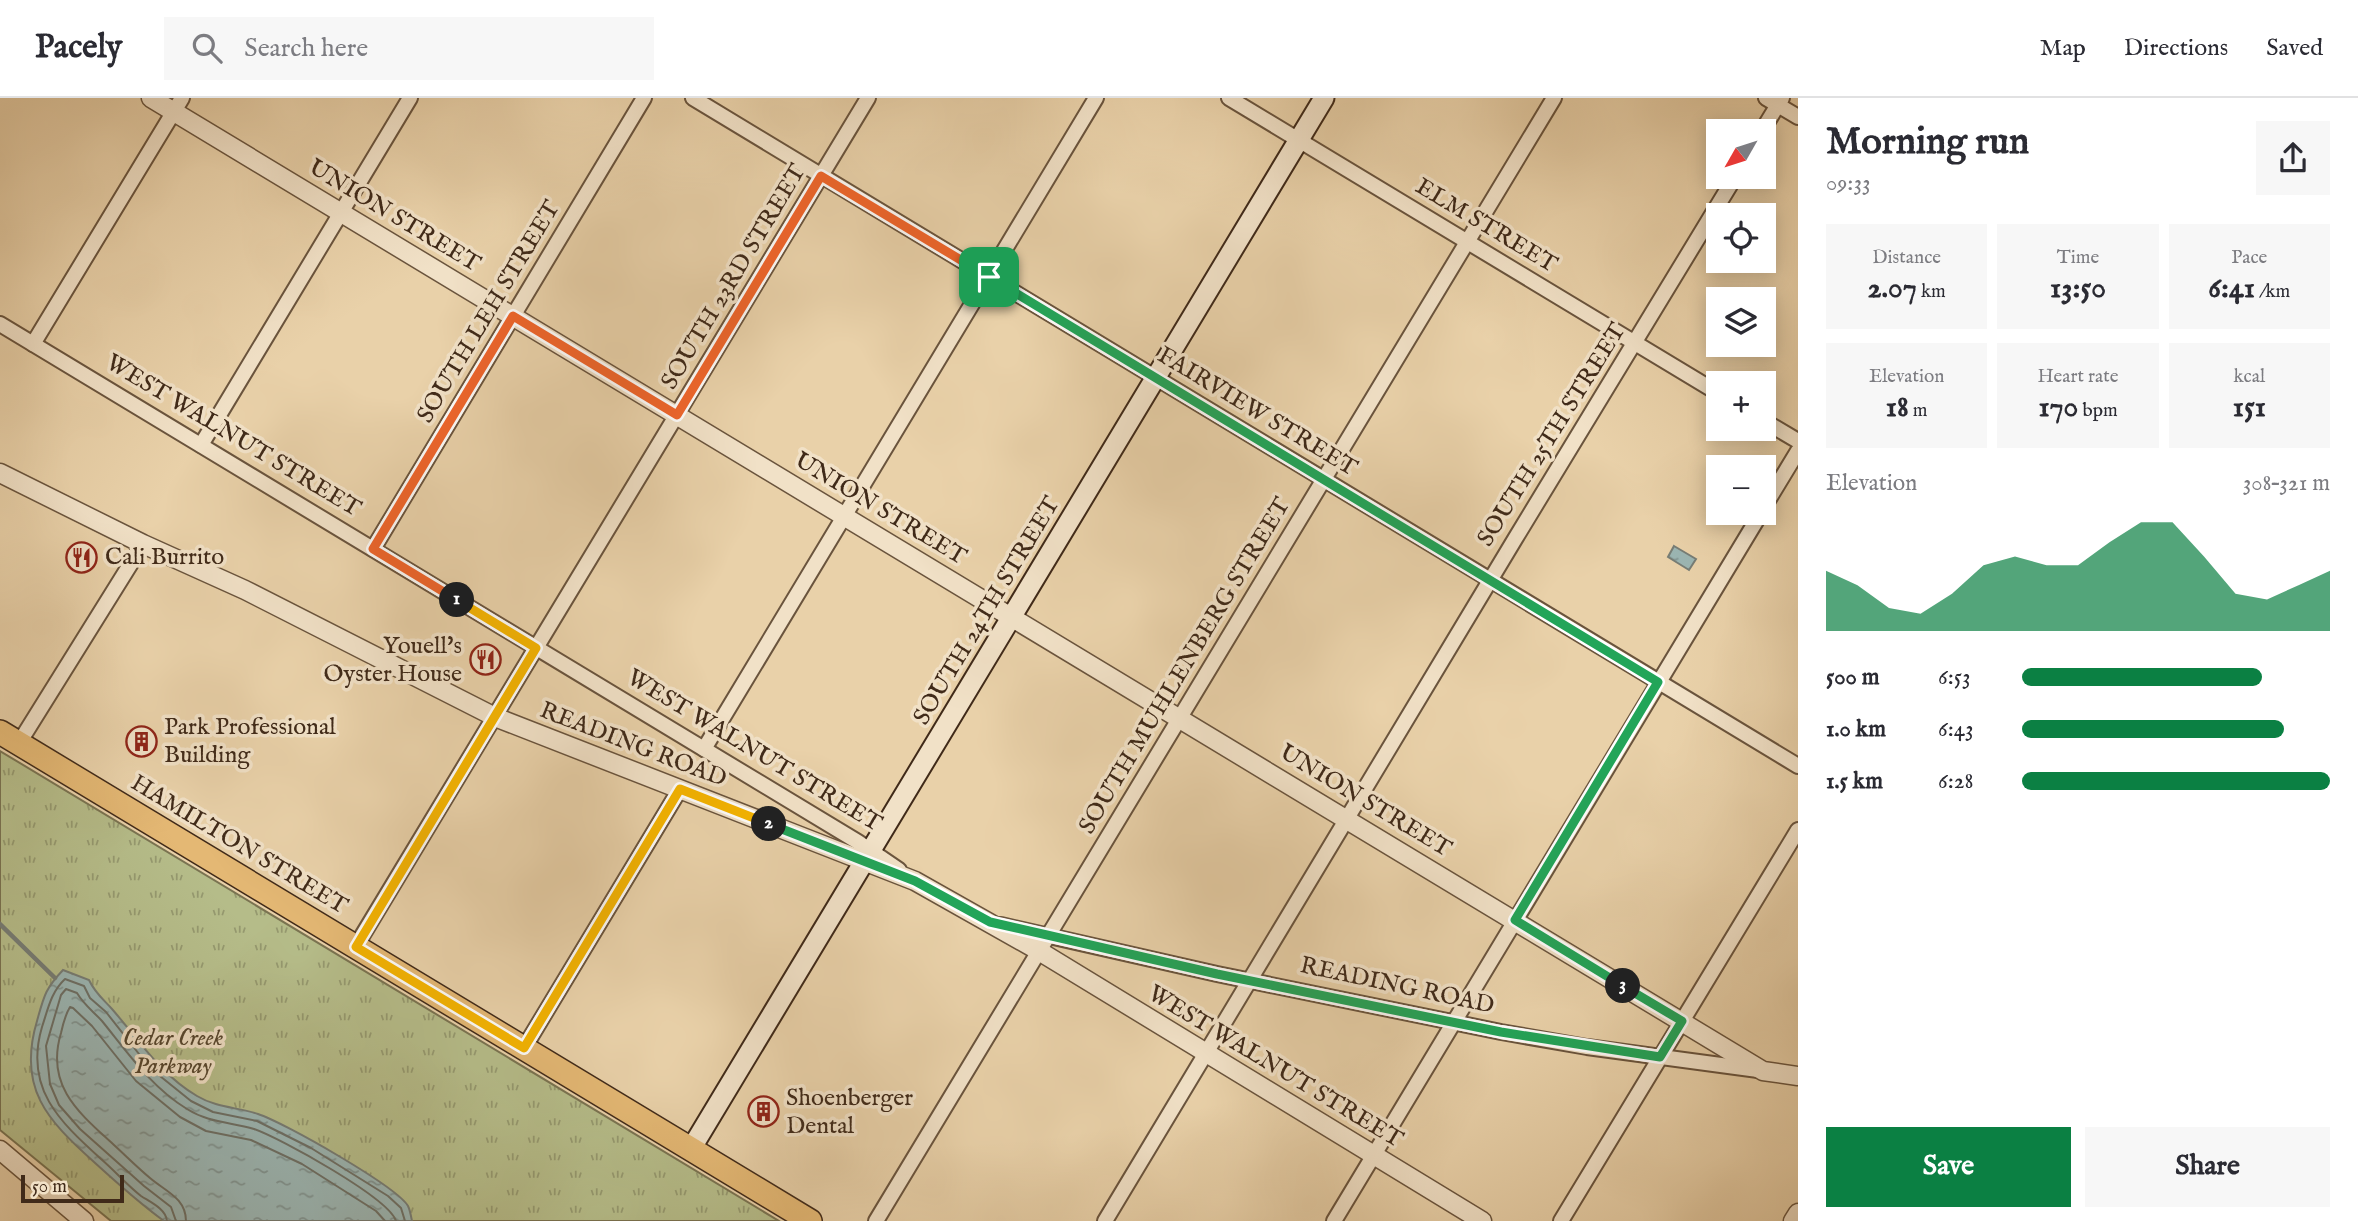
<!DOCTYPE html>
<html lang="en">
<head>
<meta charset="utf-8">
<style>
	:root { --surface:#fff; --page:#f7f7f7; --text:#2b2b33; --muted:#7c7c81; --line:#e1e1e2; --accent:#0b8043 }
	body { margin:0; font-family:"IM FELL English",serif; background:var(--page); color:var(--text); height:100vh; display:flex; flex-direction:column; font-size:26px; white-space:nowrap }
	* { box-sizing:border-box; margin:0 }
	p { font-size:23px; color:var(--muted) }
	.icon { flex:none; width:38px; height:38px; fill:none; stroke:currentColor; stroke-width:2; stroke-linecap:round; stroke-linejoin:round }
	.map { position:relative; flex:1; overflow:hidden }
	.details { display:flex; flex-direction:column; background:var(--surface); width:560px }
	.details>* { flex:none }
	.needle { width:46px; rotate:231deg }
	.controls { position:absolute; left:1706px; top:21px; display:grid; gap:14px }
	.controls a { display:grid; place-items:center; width:70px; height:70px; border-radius:0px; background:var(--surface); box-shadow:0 4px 18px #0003; font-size:35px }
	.scale { position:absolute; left:21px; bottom:18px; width:103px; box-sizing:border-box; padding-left:7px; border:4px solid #402a19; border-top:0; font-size:19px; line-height:24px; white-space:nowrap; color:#402a19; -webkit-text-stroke:5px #f1e1c7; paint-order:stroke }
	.pin { position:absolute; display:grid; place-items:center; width:60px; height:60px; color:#fff; margin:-30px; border-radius:14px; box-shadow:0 4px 10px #0006 }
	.km { position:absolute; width:35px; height:35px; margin:-18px; border-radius:50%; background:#222; color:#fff; font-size:19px; line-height:35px; text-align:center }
	.round { display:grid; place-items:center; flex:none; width:74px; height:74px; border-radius:0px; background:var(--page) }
	.overview { display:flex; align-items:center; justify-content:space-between; height:119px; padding:0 28px }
	h1 { font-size:38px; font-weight:800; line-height:52px }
	.metrics { display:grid; grid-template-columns:repeat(3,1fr); gap:10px; height:119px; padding:7px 28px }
	.metrics div { display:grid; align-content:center; border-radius:0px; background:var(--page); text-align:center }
	.metrics b { font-size:30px; font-weight:800 }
	.metrics small { font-size:19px; font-weight:400 }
	.metrics p { font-size:19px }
	.chart { height:196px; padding:14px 28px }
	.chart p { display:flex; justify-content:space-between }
	.chart svg { width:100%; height:126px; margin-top:7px; fill:var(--accent); opacity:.7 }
	.cta { display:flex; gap:14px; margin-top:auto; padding:14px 28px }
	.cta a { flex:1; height:80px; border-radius:0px; background:var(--accent); color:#fff; font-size:28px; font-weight:800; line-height:80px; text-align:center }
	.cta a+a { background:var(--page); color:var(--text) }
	ul { padding:0 28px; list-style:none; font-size:23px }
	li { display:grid; grid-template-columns:112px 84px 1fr; align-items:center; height:52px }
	li i { height:18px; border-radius:9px; background:var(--accent) }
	header { display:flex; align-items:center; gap:42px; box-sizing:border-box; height:98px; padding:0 35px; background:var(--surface); border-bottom:2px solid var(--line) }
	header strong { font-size:33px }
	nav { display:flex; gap:38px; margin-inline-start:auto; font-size:24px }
	.search { width:490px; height:63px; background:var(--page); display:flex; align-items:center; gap:18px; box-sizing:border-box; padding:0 24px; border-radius:0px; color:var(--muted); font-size:26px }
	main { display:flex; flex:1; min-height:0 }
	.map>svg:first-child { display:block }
	.park { fill:url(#park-tufts); stroke:#7a7351; stroke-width:2 }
	.water { fill:url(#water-ripples); stroke:#777d75; stroke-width:2 }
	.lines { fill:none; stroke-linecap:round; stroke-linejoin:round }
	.shore { stroke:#6e7066; stroke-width:2 }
	.stream { stroke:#777d75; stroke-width:4.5 }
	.minor-casing { stroke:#6a543d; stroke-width:18 }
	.tertiary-casing { stroke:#6a543d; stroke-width:21 }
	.secondary-casing { stroke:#402a19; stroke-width:23 }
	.primary-casing { stroke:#402a19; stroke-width:26 }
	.minor { stroke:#f1e1c7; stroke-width:14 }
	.tertiary { stroke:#f1e1c7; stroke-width:18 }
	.secondary { stroke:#f1e1c7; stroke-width:19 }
	.primary { stroke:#e4b874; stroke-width:23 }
	.split-1-casing { stroke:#fff; stroke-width:14 }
	.split-2-casing { stroke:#fff; stroke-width:14 }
	.split-3-casing { stroke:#fff; stroke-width:14 }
	.split-4-casing { stroke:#fff; stroke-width:14 }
	.split-1 { stroke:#f0652b; stroke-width:9 }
	.split-2 { stroke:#f5b400; stroke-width:9 }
	.split-3 { stroke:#22a559; stroke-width:9 }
	.split-4 { stroke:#22a559; stroke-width:9 }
	.labels { text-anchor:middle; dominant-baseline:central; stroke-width:7; stroke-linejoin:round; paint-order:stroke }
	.street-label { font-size:24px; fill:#402a19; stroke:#f1e1c7 }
	.poi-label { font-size:24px; fill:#402a19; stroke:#f1e1c7; text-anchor:start }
	.park-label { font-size:24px; font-style:italic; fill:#57472f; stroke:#f1e1c7 }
</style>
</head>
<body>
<header>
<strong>Pacely</strong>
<div class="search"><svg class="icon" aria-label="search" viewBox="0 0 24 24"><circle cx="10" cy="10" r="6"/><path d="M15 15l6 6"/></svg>Search here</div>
<nav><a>Map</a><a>Directions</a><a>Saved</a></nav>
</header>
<main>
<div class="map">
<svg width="1798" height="1123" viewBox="0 0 1798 1123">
	<defs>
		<pattern id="park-tufts" width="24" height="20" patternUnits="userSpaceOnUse" patternTransform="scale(1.75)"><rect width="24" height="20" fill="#b5bc89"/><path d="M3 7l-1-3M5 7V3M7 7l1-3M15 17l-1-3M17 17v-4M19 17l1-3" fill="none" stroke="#95996f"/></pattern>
		<pattern id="water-ripples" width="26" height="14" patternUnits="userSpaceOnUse" patternTransform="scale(1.75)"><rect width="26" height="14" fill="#9bb5b2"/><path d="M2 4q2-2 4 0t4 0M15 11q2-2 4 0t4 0" fill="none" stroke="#809390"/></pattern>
	</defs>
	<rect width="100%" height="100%" fill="#e9d1a9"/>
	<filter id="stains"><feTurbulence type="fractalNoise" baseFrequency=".00286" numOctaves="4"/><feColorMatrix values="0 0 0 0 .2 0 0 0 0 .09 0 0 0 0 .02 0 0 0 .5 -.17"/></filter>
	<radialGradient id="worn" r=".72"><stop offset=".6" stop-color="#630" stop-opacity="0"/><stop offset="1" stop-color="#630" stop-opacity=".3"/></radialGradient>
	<polygon class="park" points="0,653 779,1123 111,1123 0,1032"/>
	<g class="water">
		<polygon points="1674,448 1696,461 1689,472 1668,459"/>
		<path d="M 63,872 L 89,882 C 95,895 103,901 112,911 C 139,942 161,977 197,998 C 217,1010 237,1009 258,1016 C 283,1024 396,1088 408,1108 C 410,1112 411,1118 412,1123 L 164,1123 C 139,1105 117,1085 94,1064 C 47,1022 17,990 37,923 C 44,898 45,891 63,872 Z"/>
	</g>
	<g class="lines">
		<g class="shore">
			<path d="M 167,1123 C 166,1111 150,1104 141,1098 C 127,1087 115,1073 101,1061 C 59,1023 24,990 42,929 C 48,911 51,894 65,881 L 84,888 L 90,900 L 106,914 L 150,970 L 191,1003 L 213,1014 L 257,1023 L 311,1050 L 388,1098 L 401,1110 L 405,1123"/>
			<path d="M 176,1123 L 171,1109 L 144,1088 L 80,1031 L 59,1007 L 50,986 L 46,948 L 61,897 L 66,891 L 77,895 C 84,907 93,913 102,923 C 128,955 151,989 187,1011 C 209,1025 231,1024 254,1031 C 280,1040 389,1100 396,1123"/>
			<path d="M 186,1123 C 186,1100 165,1093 150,1080 C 138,1070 126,1058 114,1047 C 79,1015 45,988 61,935 C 63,926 65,917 70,909 L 73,910 L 92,928 L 136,983 L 180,1019 L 206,1033 L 251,1042 L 302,1066 L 376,1113 L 385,1123"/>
		</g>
		<polyline class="stream" points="0,826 55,880"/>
		<defs>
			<g id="minor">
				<polyline points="693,0 1798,668"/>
				<polyline points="1229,0 1718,295"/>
				<polyline points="1766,0 1798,19"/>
				<polyline points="1762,33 1782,0"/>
				<polyline points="0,226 858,744 899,772"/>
				<polyline points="33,246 182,0"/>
				<polyline points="1764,323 1798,343"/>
				<polyline points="201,347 410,0"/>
				<polyline points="1764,409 1798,353"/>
				<polyline points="373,451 644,0"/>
				<polyline points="19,645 143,446"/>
				<polyline points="704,651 1096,0"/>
				<polyline points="1001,827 1217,876 1501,934 1587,949 1758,972"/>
				<polyline points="356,848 868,0"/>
				<polyline points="524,950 680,691"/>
				<polyline points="876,1123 1554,0"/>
				<polyline points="1105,1123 1515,441 1735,79"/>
				<polyline points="1334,1123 1761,415"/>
				<polyline points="1561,1123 1798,732"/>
			</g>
			<g id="tertiary">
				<polyline points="151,0 1763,973 1798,978"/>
				<polyline points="0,375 143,446 245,492 495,619 915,783 1039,853 1482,1123"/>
				<polyline points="0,1052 84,1123"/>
				<polyline points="1793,1123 1798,1115"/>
			</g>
			<polyline id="secondary" points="691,1051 1324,0"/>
			<polyline id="primary" points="0,634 810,1123"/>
		</defs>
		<use href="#minor" class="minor-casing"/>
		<use href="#tertiary" class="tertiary-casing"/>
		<use href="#secondary" class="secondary-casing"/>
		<use href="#primary" class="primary-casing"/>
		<use href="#minor" class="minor"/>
		<use href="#tertiary" class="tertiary"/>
		<use href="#secondary" class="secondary"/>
		<use href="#primary" class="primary"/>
	</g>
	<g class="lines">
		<defs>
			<polyline id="split-1" points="457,502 373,451 513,218 677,317 821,78 989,179"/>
			<polyline id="split-2" points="457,502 536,550 356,849 524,950 680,691 769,726"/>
			<polyline id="split-3" points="769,726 915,783 990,824 1217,876 1501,934 1660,959 1682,923 1623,888"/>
			<polyline id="split-4" points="989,179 1658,584 1515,822 1623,888"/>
		</defs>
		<use href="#split-1" class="split-1-casing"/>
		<use href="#split-2" class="split-2-casing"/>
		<use href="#split-3" class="split-3-casing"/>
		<use href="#split-4" class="split-4-casing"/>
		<use href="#split-1" class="split-1"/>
		<use href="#split-2" class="split-2"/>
		<use href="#split-3" class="split-3"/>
		<use href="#split-4" class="split-4"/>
	</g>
	<defs>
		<symbol id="restaurant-ring" viewBox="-11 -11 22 22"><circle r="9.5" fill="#f1e1c7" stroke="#8f2418" stroke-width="1.5"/><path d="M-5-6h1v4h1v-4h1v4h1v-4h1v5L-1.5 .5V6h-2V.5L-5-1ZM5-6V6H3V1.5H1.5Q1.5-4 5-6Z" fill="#8f2418"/></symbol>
		<symbol id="building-ring" viewBox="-11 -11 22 22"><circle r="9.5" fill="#f1e1c7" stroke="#8f2418" stroke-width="1.5"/><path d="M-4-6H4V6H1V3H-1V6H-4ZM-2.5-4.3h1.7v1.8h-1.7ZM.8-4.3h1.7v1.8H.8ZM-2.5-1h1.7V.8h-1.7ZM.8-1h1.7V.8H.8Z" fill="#8f2418"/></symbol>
	</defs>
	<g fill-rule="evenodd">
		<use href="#restaurant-ring" x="64" y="442" width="35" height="35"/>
		<use href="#restaurant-ring" x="468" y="544" width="35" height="35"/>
		<use href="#building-ring" x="124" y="626" width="35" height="35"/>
		<use href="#building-ring" x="746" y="996" width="35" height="35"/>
	</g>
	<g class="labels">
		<g class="street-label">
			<text transform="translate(394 118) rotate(31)">UNION STREET</text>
			<text transform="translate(1486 128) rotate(31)">ELM STREET</text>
			<text transform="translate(734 179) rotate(-59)">SOUTH 23RD STREET</text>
			<text transform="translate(489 214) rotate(-59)">SOUTH LEH STREET</text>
			<text transform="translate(1257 314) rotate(31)">FAIRVIEW STREET</text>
			<text transform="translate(1552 337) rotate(-58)">SOUTH 25TH STREET</text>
			<text transform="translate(233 338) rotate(31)">WEST WALNUT STREET</text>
			<text transform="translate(880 411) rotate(31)">UNION STREET</text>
			<text transform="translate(987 513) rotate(-59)">SOUTH 24TH STREET</text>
			<text transform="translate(1185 568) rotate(-59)">SOUTH MUHLENBERG STREET</text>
			<text transform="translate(633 647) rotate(21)">READING ROAD</text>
			<text transform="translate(754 653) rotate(31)">WEST WALNUT STREET</text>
			<text transform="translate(1365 703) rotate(31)">UNION STREET</text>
			<text transform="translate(239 747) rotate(31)">HAMILTON STREET</text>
			<text transform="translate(1397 888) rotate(12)">READING ROAD</text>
			<text transform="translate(1275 969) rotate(31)">WEST WALNUT STREET</text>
		</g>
		<g class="poi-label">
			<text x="105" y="459">Cali Burrito</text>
			<text x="462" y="548" text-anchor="end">Youell's<tspan x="462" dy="28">Oyster House</tspan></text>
			<text x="164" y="629">Park Professional<tspan x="164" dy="28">Building</tspan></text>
			<text x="786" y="1000">Shoenberger<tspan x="786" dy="28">Dental</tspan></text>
		</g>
		<g class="park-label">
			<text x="173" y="940">Cedar Creek<tspan x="173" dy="28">Parkway</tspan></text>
		</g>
	</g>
	<rect width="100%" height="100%" filter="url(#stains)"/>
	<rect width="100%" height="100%" fill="url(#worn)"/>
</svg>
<div class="controls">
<a><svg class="needle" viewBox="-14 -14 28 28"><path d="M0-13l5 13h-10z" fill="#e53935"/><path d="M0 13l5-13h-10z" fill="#7c7c81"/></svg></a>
<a><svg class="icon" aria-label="locate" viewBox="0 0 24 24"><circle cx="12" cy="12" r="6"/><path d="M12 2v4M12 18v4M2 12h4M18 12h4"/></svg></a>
<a><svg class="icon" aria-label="layers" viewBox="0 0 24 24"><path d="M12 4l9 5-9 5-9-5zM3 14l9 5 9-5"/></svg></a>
<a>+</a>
<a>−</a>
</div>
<div class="scale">50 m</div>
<div class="pin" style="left:989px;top:179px;background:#1e9e55"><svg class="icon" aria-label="arrive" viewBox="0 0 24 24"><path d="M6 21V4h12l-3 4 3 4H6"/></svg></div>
<b class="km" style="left:457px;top:502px">1</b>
<b class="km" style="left:769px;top:726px">2</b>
<b class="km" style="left:1623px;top:888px">3</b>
</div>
<section class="details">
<div class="overview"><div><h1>Morning run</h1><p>09:33</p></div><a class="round"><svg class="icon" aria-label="share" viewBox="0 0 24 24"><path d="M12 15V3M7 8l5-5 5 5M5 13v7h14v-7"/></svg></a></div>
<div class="metrics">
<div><p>Distance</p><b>2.07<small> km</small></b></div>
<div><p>Time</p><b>13:50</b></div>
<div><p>Pace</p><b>6:41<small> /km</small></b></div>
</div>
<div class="metrics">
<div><p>Elevation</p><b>18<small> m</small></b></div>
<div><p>Heart rate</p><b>170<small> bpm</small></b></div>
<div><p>kcal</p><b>151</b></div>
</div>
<div class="chart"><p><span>Elevation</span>308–321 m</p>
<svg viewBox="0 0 160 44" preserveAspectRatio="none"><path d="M0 44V23L10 28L20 36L30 38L40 31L50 21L60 18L70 21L80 21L90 13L100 6L110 6L120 18L130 31L140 33L150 28L160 23V44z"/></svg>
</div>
<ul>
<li><b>500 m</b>6:53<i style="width:78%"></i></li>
<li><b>1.0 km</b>6:43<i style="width:85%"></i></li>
<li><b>1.5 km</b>6:28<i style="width:100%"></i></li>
</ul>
<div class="cta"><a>Save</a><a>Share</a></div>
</section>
</main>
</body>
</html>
